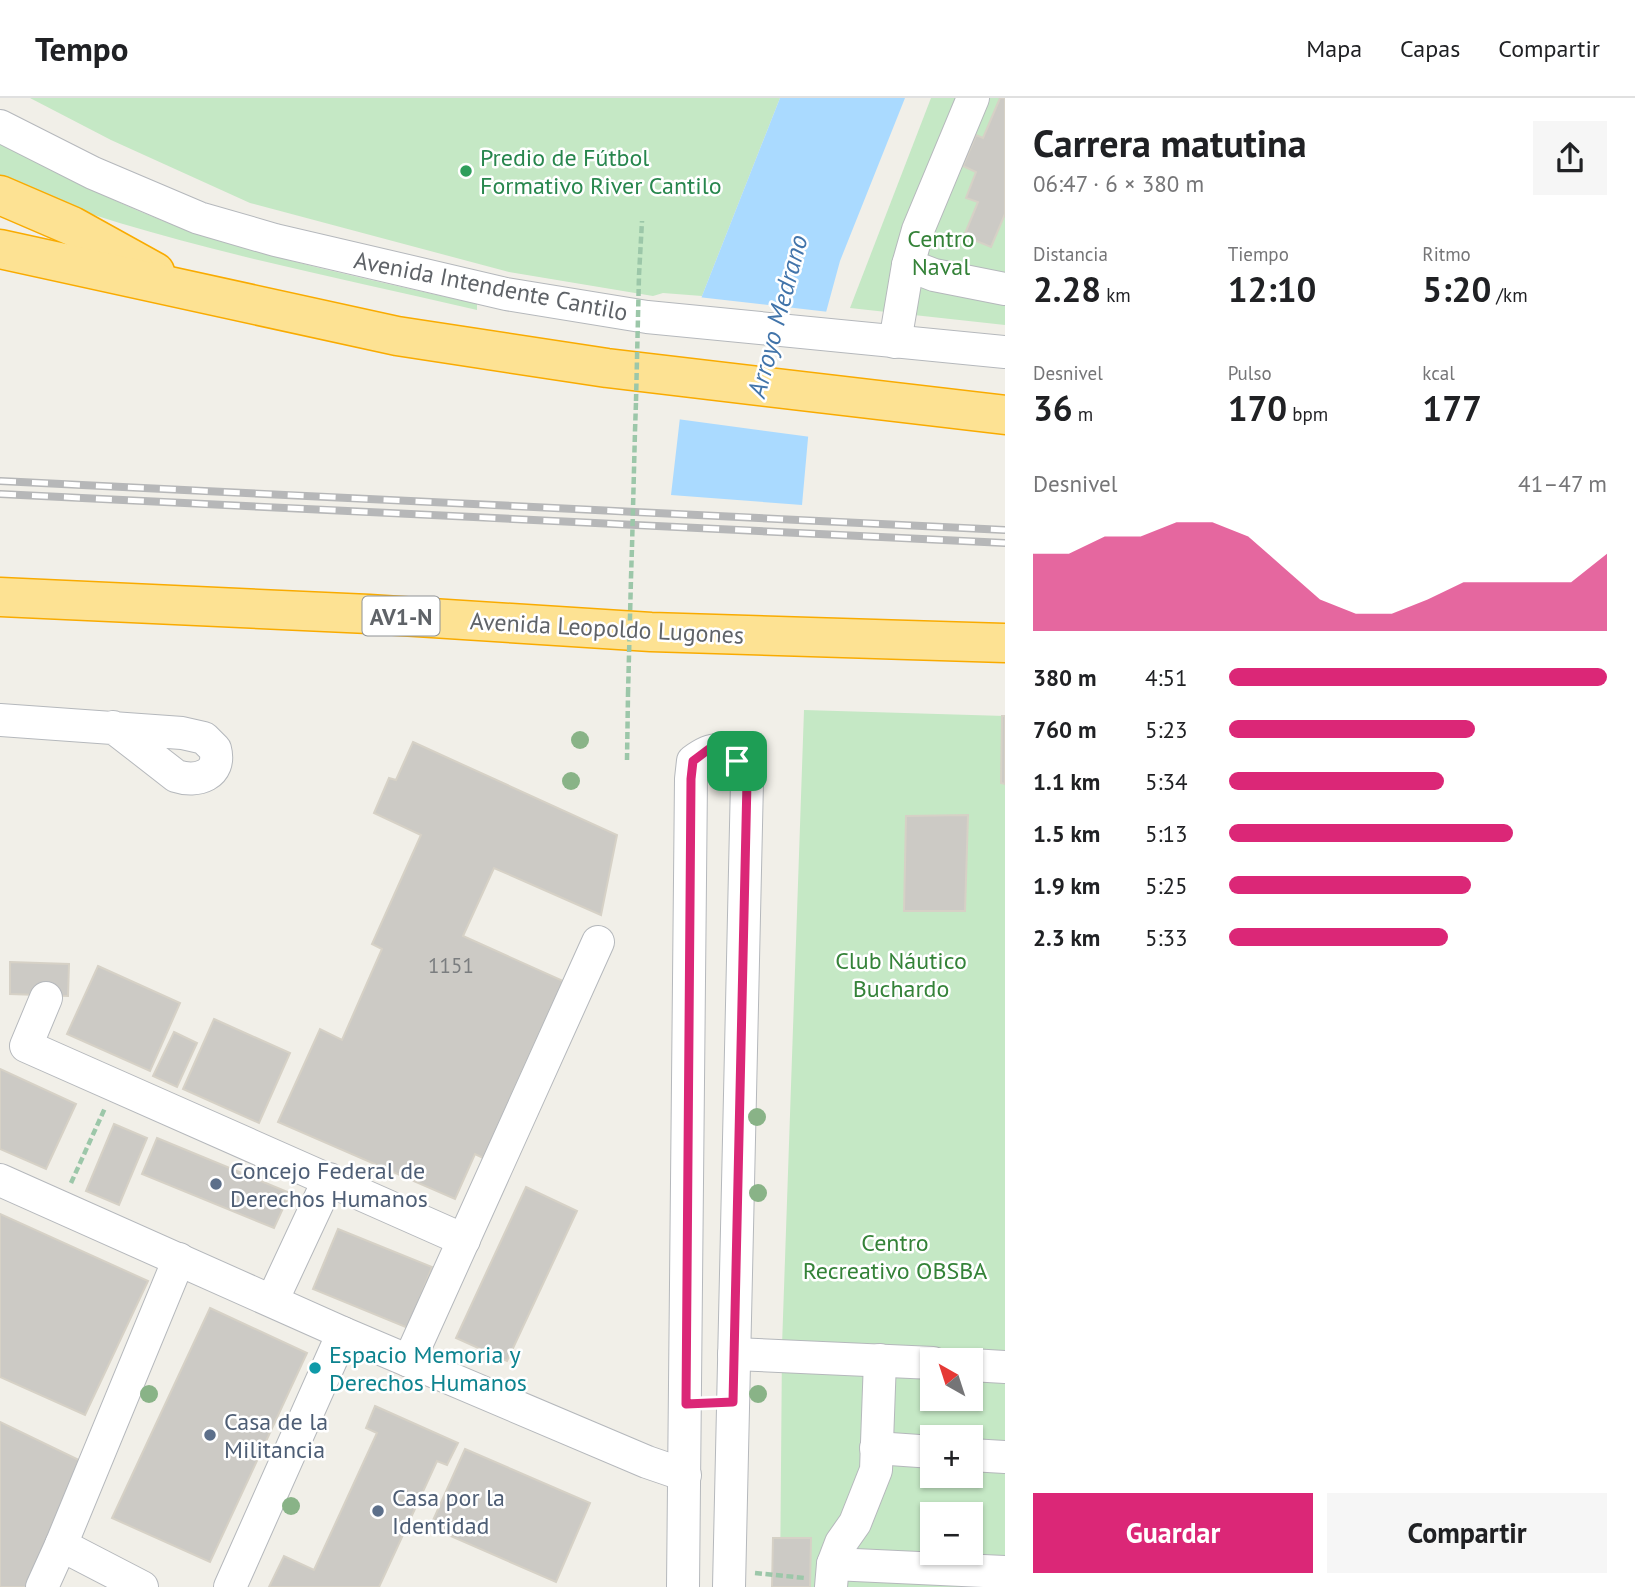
<!DOCTYPE html>
<html lang="es">
<head>
<meta charset="utf-8">
<style>
	:root { --surface:#fff; --page:#f6f6f6; --text:#202124; --muted:#757577; --line:#e0e0e0; --accent:#db2777 }
	body { margin:0; font-family:"PT Sans",sans-serif; background:var(--page); color:var(--text); height:100vh; display:flex; flex-direction:column; font-size:26px; white-space:nowrap }
	* { box-sizing:border-box; margin:0 }
	p { font-size:23px; color:var(--muted) }
	.icon { flex:none; width:38px; height:38px; fill:none; stroke:currentColor; stroke-width:2; stroke-linecap:round; stroke-linejoin:round }
	.map { position:relative; flex:1; overflow:hidden }
	.side { display:flex; flex-direction:column; background:var(--surface); width:630px }
	.side>* { flex:none }
	.needle { width:46px; rotate:321deg }
	.fabs { position:absolute; left:920px; top:1250px; display:grid; gap:14px }
	.fabs a { display:grid; place-items:center; width:63px; height:63px; border-radius:0px; background:var(--surface); box-shadow:0 2px 5px #0004; font-size:35px }
	.pin { position:absolute; display:grid; place-items:center; width:60px; height:60px; color:#fff; margin:-30px; border-radius:14px; box-shadow:0 4px 10px #0006 }
	.round { display:grid; place-items:center; flex:none; width:74px; height:74px; border-radius:0px; background:var(--page) }
	.overview { display:flex; align-items:center; justify-content:space-between; height:119px; padding:0 28px }
	h1 { font-size:38px; font-weight:600; line-height:52px }
	.metrics { display:grid; grid-template-columns:repeat(3,1fr); gap:10px; height:119px; padding:7px 28px }
	.metrics div { display:grid; align-content:center }
	.metrics b { font-size:35px; font-weight:600 }
	.metrics small { font-size:19px; font-weight:400 }
	.metrics p { font-size:19px }
	.chart { height:196px; padding:14px 28px }
	.chart p { display:flex; justify-content:space-between }
	.chart svg { width:100%; height:126px; margin-top:7px; fill:var(--accent); opacity:.7 }
	.primary-button { display:flex; gap:14px; margin-top:auto; padding:14px 28px }
	.primary-button a { flex:1; height:80px; border-radius:0px; background:var(--accent); color:#fff; font-size:28px; font-weight:600; line-height:80px; text-align:center }
	.primary-button a+a { background:var(--page); color:var(--text) }
	ul { padding:0 28px; list-style:none; font-size:23px }
	li { display:grid; grid-template-columns:112px 84px 1fr; align-items:center; height:52px }
	li i { height:18px; border-radius:9px; background:var(--accent) }
	header { display:flex; align-items:center; gap:42px; box-sizing:border-box; height:98px; padding:0 35px; background:var(--surface); border-bottom:2px solid var(--line) }
	header strong { font-size:33px }
	nav { display:flex; gap:38px; margin-inline-start:auto; font-size:24px }
	main { display:flex; flex:1; min-height:0 }
	.map>svg:first-child { display:block }
	.green { fill:#c5e8c5; fill-rule:evenodd }
	.water { fill:#aadaff }
	.pier { fill:#f1efe8 }
	.building { fill:#cccac5; stroke:#d6d1c6; stroke-width:2 }
	.lines { fill:none; stroke-linecap:round; stroke-linejoin:round }
	.minor-casing { stroke:#b5b8bc; stroke-width:34 }
	.highway-casing { stroke:#f9ab00; stroke-width:41 }
	.path { stroke:#9cc7a9; stroke-width:4.5; stroke-dasharray:7 3.5; stroke-linecap:butt }
	.minor { stroke:#fff; stroke-width:32 }
	.highway { stroke:#fde293; stroke-width:38 }
	.rail-casing { stroke:#b6b7b8; stroke-width:8 }
	.rail { stroke:#fff; stroke-width:5; stroke-dasharray:16; stroke-linecap:butt }
	.path-bridge { stroke:#9cc7a9; stroke-width:4.5; stroke-dasharray:7 3.5; stroke-linecap:butt }
	.tree { fill:#89b387 }
	.route-casing { stroke:#fff; stroke-width:14 }
	.route { stroke:#db2777; stroke-width:9 }
	.leisure-dot { fill:#2e9e5b; stroke:#fff; stroke-width:2.5 }
	.service-dot { fill:#5c6f8a; stroke:#fff; stroke-width:2.5 }
	.culture-dot { fill:#0f9aa8; stroke:#fff; stroke-width:2.5 }
	.labels { text-anchor:middle; dominant-baseline:central; stroke-width:5; stroke-linejoin:round; paint-order:stroke }
	.number-label { font-size:21px; fill:#7a7d7f }
	.shield { fill:#fff; stroke:#8f9295; stroke-width:2 }
	.shield-label { font-size:23px; font-weight:bold; fill:#5f6368 }
	.leisure-label { font-size:24px; fill:#27864d; stroke:#fff; text-anchor:start }
	.park-label { font-size:24px; fill:#348238; stroke:#fff }
	.street-label { font-size:24px; fill:#5f6368; stroke:#fff }
	.service-label { font-size:24px; fill:#4e5e75; stroke:#fff; text-anchor:start }
	.culture-label { font-size:24px; fill:#0d838f; stroke:#fff; text-anchor:start }
	.water-label { font-size:26px; font-style:italic; fill:#4174aa; stroke:#fff }
</style>
</head>
<body>
<header>
<strong>Tempo</strong>
<nav><a>Mapa</a><a>Capas</a><a>Compartir</a></nav>
</header>
<main>
<div class="map">
<svg width="1005" height="1489" viewBox="0 0 1005 1489">
	<rect width="100%" height="100%" fill="#f1efe8"/>
	<g class="green">
		<polygon points="30,0 780,0 702,198 663,195 653,198 509,174 250,105 111,42"/>
		<polygon points="931,0 1005,0 1005,227 850,210"/>
		<path d="M 0,44 C 61,77 122,109 188,132 C 280,164 382,184 477,206 L 477,212 C 317,174 153,145 0,83 Z"/>
		<path d="M 804,612 L 1005,618 L 1005,1489 L 780,1489 L 782,1248 ZM 933,1262 L 971,1262 L 971,1300 L 933,1300 ZM 933,1339 L 971,1339 L 971,1377 L 933,1377 ZM 933,1416 L 971,1416 L 971,1454 L 933,1454 Z"/>
	</g>
	<polygon class="water" points="780,0 905,0 840,163 816,251 802,407 671,397 689,242 702,198"/>
	<polygon class="pier" points="698,199 829,214 819,251 811,339 677,321 686,241"/>
	<g class="building">
		<polygon points="1000,0 1005,0 1005,116 991,149 964,138 978,104 966,100 976,74 963,68 976,37 983,40"/>
		<polygon points="1002,618 1005,618 1005,686 1001,685"/>
		<polygon points="413,644 617,737 601,817 494,770 463,838 563,883 483,1060 475,1056 455,1101 278,1024 320,931 342,942 382,851 372,846 421,737 374,715 389,680 396,682"/>
		<polygon points="968,717 965,813 904,813 906,718"/>
		<polygon points="10,864 69,866 68,898 10,896"/>
		<polygon points="98,868 180,905 150,973 67,936"/>
		<polygon points="214,921 290,955 259,1025 183,991"/>
		<polygon points="174,934 197,945 177,989 153,978"/>
		<polygon points="0,971 76,1006 46,1071 0,1051"/>
		<polygon points="114,1026 147,1040 119,1107 86,1093"/>
		<polygon points="157,1040 290,1095 274,1130 142,1076"/>
		<polygon points="526,1089 577,1113 507,1263 456,1240"/>
		<polygon points="0,1116 148,1183 85,1317 0,1279"/>
		<polygon points="338,1131 432,1169 408,1230 313,1191"/>
		<polygon points="210,1210 307,1255 210,1464 112,1420"/>
		<polygon points="375,1308 458,1345 447,1367 437,1363 379,1489 269,1489 284,1458 314,1472 377,1335 366,1330"/>
		<polygon points="0,1324 83,1364 26,1489 0,1489"/>
		<polygon points="465,1351 590,1405 556,1484 430,1429"/>
		<polygon points="773,1440 811,1440 810,1489 772,1489"/>
	</g>
	<g class="lines">
		<defs>
			<g id="minor">
				<polyline points="973,0 918,132 908,167 934,177 1005,191"/>
				<polyline points="0,28 93,75 199,120 275,142 506,196 647,219 1005,254"/>
				<polyline points="895,244 908,167"/>
				<path d="M 0,622 L 182,635 L 204,640 L 215,651 C 222,677 197,685 176,678 L 113,629"/>
				<polyline points="46,900 26,948 464,1142"/>
				<polyline points="0,1082 343,1235 647,1364 685,1377"/>
				<polyline points="273,1201 329,1081"/>
				<polyline points="734,1256 933,1265"/>
				<polyline points="409,1263 598,844"/>
				<polyline points="971,1267 1005,1269"/>
				<polyline points="876,1350 933,1354"/>
				<polyline points="971,1357 1005,1359"/>
				<polyline points="61,1447 179,1161"/>
				<polyline points="833,1466 1005,1474"/>
				<polyline points="42,1489 61,1447 142,1489"/>
				<polyline points="230,1489 343,1235"/>
				<path d="M 683,1489 L 691,681 L 693,663 C 722,641 733,654 747,683 L 729,1489"/>
				<polyline points="831,1489 833,1466 841,1445 855,1425 876,1372 880,1262"/>
			</g>
			<g id="highway">
				<polyline points="0,97 72,128 155,174"/>
				<polyline points="0,151 397,238 607,270 1005,317"/>
				<polyline points="0,499 369,516 651,534 1005,545"/>
			</g>
		</defs>
		<use href="#minor" class="minor-casing"/>
		<use href="#highway" class="highway-casing"/>
		<g class="path">
			<polyline points="639,177 642,123"/>
			<polyline points="635,333 636,304"/>
			<polyline points="631,480 632,449"/>
			<polyline points="627,662 628,596"/>
			<polyline points="71,1085 105,1010"/>
			<polyline points="755,1475 805,1480"/>
		</g>
		<use href="#minor" class="minor"/>
		<use href="#highway" class="highway"/>
		<defs>
			<g id="rail">
				<polyline points="0,383 1005,432"/>
				<polyline points="0,396 1005,445"/>
			</g>
		</defs>
		<use href="#rail" class="rail-casing"/>
		<use href="#rail" class="rail"/>
		<g class="path-bridge">
			<polyline points="636,303 639,177"/>
			<polyline points="632,449 635,333"/>
			<polyline points="628,596 631,480"/>
		</g>
	</g>
	<g class="tree">
		<circle cx="580" cy="642" r="9"/>
		<circle cx="571" cy="683" r="9"/>
		<circle cx="757" cy="1019" r="9"/>
		<circle cx="758" cy="1095" r="9"/>
		<circle cx="149" cy="1296" r="9"/>
		<circle cx="758" cy="1296" r="9"/>
		<circle cx="291" cy="1408" r="9"/>
	</g>
	<g class="lines">
		<defs>
			<path id="route" d="M 709,651 C 734,654 736,661 747,683 L 733,1304 L 686,1306 L 691,681 L 693,663 Z"/>
		</defs>
		<use href="#route" class="route-casing"/>
		<use href="#route" class="route"/>
	</g>
	<circle class="leisure-dot" cx="466" cy="73" r="7"/>
	<g class="service-dot">
		<circle cx="216" cy="1086" r="7"/>
		<circle cx="210" cy="1337" r="7"/>
		<circle cx="378" cy="1413" r="7"/>
	</g>
	<circle class="culture-dot" cx="315" cy="1270" r="7"/>
	<g class="labels">
		<g class="number-label">
			<text x="451" y="867">1151</text>
		</g>
		<rect class="shield" x="362.5" y="498.5" width="77" height="39" rx="5"/>
		<g class="shield-label">
			<text x="401" y="518">AV1-N</text>
		</g>
		<g class="leisure-label">
			<text x="480" y="59">Predio de Fútbol<tspan x="480" dy="28">Formativo River Cantilo</tspan></text>
		</g>
		<g class="park-label">
			<text x="941" y="140">Centro<tspan x="941" dy="28">Naval</tspan></text>
			<text x="901" y="862">Club Náutico<tspan x="901" dy="28">Buchardo</tspan></text>
			<text x="895" y="1144">Centro<tspan x="895" dy="28">Recreativo OBSBA</tspan></text>
		</g>
		<g class="street-label">
			<text transform="translate(491 188) rotate(11)">Avenida Intendente Cantilo</text>
			<text transform="translate(607 530) rotate(3)">Avenida Leopoldo Lugones</text>
		</g>
		<g class="service-label">
			<text x="230" y="1072">Concejo Federal de<tspan x="230" dy="28">Derechos Humanos</tspan></text>
			<text x="224" y="1323">Casa de la<tspan x="224" dy="28">Militancia</tspan></text>
			<text x="392" y="1399">Casa por la<tspan x="392" dy="28">Identidad</tspan></text>
		</g>
		<g class="culture-label">
			<text x="329" y="1256">Espacio Memoria y<tspan x="329" dy="28">Derechos Humanos</tspan></text>
		</g>
		<g class="water-label">
			<text transform="translate(777 218) rotate(-75)">Arroyo Medrano</text>
		</g>
	</g>
</svg>
<div class="fabs">
<a><svg class="needle" viewBox="-14 -14 28 28"><path d="M0-13l5 13h-10z" fill="#e53935"/><path d="M0 13l5-13h-10z" fill="#757577"/></svg></a>
<a>+</a>
<a>−</a>
</div>
<div class="pin" style="left:737px;top:663px;background:#1e9e55"><svg class="icon" aria-label="arrive" viewBox="0 0 24 24"><path d="M6 21V4h12l-3 4 3 4H6"/></svg></div>
</div>
<section class="side">
<div class="overview"><div><h1>Carrera matutina</h1><p>06:47 · 6 × 380 m</p></div><a class="round"><svg class="icon" aria-label="share" viewBox="0 0 24 24"><path d="M12 15V3M7 8l5-5 5 5M5 13v7h14v-7"/></svg></a></div>
<div class="metrics">
<div><p>Distancia</p><b>2.28<small> km</small></b></div>
<div><p>Tiempo</p><b>12:10</b></div>
<div><p>Ritmo</p><b>5:20<small> /km</small></b></div>
</div>
<div class="metrics">
<div><p>Desnivel</p><b>36<small> m</small></b></div>
<div><p>Pulso</p><b>170<small> bpm</small></b></div>
<div><p>kcal</p><b>177</b></div>
</div>
<div class="chart"><p><span>Desnivel</span>41–47 m</p>
<svg viewBox="0 0 160 44" preserveAspectRatio="none"><path d="M0 44V17L10 17L20 11L30 11L40 6L50 6L60 11L70 22L80 33L90 38L100 38L110 33L120 27L130 27L140 27L150 27L160 17V44z"/></svg>
</div>
<ul>
<li><b>380 m</b>4:51<i style="width:100%"></i></li>
<li><b>760 m</b>5:23<i style="width:65%"></i></li>
<li><b>1.1 km</b>5:34<i style="width:57%"></i></li>
<li><b>1.5 km</b>5:13<i style="width:75%"></i></li>
<li><b>1.9 km</b>5:25<i style="width:64%"></i></li>
<li><b>2.3 km</b>5:33<i style="width:58%"></i></li>
</ul>
<div class="primary-button"><a>Guardar</a><a>Compartir</a></div>
</section>
</main>
</body>
</html>
